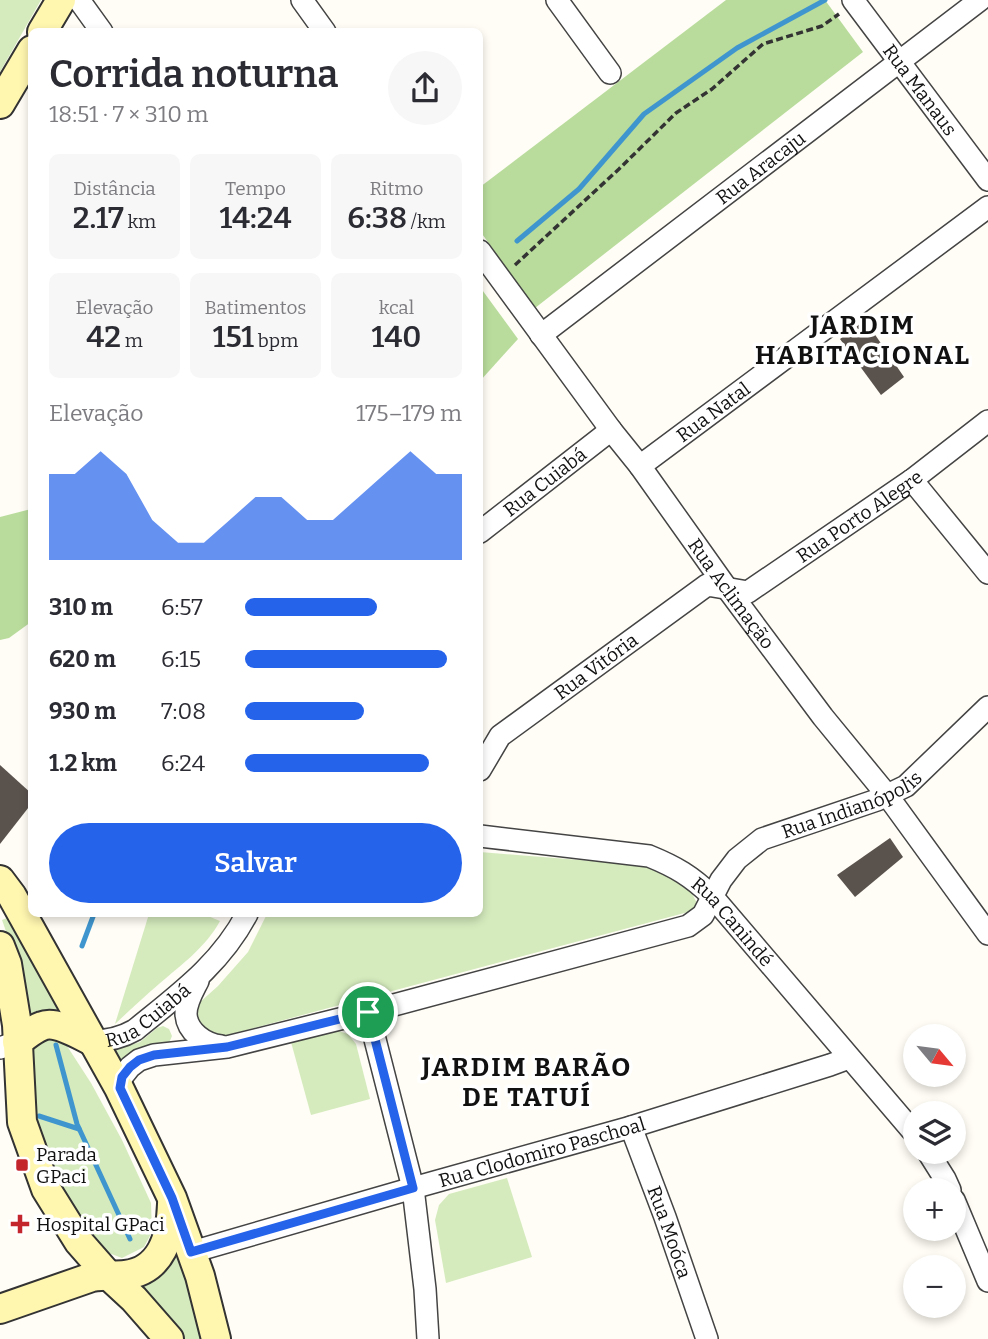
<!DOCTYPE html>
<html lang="pt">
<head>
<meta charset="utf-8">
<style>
	:root { --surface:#fff; --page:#f7f7f7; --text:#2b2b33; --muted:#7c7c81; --accent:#2563eb }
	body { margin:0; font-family:Bitter,serif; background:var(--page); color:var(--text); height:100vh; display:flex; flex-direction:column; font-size:26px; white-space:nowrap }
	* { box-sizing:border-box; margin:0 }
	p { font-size:23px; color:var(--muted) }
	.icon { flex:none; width:38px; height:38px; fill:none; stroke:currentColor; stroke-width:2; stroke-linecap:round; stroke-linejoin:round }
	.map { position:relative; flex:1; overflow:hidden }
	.panel { position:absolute; left:28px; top:28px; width:455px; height:889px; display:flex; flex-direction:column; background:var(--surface); border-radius:10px; box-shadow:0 4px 10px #0003 }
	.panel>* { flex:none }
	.needle { width:46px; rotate:119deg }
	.buttons { position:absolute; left:903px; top:1024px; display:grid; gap:14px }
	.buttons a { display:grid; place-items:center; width:63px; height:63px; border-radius:50%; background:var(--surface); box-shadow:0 4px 10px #0003; font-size:35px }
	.pin { position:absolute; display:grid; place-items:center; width:60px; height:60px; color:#fff; margin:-30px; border:4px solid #fff; border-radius:50%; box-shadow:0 2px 7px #0007 }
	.round { display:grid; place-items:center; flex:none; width:74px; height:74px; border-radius:37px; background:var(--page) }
	.summary { display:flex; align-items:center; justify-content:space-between; height:119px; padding:0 21px }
	h1 { font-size:38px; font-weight:600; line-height:52px }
	.metrics { display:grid; grid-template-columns:repeat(3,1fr); gap:10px; height:119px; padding:7px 21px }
	.metrics div { display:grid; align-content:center; border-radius:10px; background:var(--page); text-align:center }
	.metrics b { font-size:30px; font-weight:600 }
	.metrics small { font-size:19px; font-weight:400 }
	.metrics p { font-size:19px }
	.chart { height:196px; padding:14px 21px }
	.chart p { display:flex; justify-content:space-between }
	.chart svg { width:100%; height:126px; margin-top:7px; fill:var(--accent); opacity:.7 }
	.button { display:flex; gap:14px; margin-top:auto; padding:14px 21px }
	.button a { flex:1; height:80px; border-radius:42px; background:var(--accent); color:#fff; font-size:28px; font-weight:600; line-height:80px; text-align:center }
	ul { padding:0 21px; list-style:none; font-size:23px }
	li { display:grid; grid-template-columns:112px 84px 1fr; align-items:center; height:52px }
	li i { height:18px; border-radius:9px; background:var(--accent) }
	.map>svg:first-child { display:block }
	.green { fill:#d5ebbd }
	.forest { fill:#b9dc9c }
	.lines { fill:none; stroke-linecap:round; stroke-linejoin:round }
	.stream { stroke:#3f96cf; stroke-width:5 }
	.building { fill:#5a524d }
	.street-casing { stroke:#444; stroke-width:24 }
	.secondary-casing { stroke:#333; stroke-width:32 }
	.path { stroke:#333; stroke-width:3.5; stroke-dasharray:7 3.5; stroke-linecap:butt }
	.street { stroke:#fff; stroke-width:21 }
	.secondary { stroke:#fff6b0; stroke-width:28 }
	.route-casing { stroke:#fff; stroke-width:14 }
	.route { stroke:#2563eb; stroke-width:9 }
	.poi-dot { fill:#c4262e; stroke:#fff; stroke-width:2.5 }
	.labels { text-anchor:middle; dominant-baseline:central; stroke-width:7; stroke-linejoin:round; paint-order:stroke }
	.street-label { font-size:19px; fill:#111; stroke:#fff }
	.poi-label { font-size:19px; fill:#111; stroke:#fff; text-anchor:start }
	.district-label { font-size:26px; font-weight:bold; letter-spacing:2px; fill:#111; stroke:#fff }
</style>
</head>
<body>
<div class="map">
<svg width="988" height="1339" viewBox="0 0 988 1339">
	<rect width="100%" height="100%" fill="#fffdf5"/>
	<g class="green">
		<polygon points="0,0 41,0 0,72"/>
		<path d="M 480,852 L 642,865 L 671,878 L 690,890 L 697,903 L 692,911 L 220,1037 C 200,1026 196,1026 199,1003 L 218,986 L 248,952 L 267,914 L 480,914 Z"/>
		<path d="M 149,914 L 203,914 L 220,921 C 206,947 181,965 159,984 C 144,997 130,1010 115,1024 Z"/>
		<polygon points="9,917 64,1013 28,1026 19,968 2,920"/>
		<polygon points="163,1026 169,1029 172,1036 169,1043 149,1048 117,1063 112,1051 140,1042 157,1028"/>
		<polygon points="335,1030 348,1034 356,1044 370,1099 311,1115 291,1042"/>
		<polygon points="50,1037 67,1046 91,1083 122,1140 151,1203 152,1232 144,1247 122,1258 101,1250 40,1157 28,1071 32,1047"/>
		<polygon points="507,1178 532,1257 446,1283 435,1220 439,1205 449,1194"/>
		<polygon points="176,1237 208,1339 177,1339 129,1280"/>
	</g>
	<g class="forest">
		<polygon points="726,0 825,0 863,52 535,308 480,231 480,187"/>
		<polygon points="480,287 518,339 480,381"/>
		<polygon points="31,509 31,622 9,638 0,640 0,517"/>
	</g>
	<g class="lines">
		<g class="stream">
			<polyline points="517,241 579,189 644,114 737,48 825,0"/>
			<polyline points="82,946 94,914"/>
			<polyline points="56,1045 77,1124 130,1239"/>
			<polyline points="39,1116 79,1129"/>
		</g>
	</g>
	<g class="building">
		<polygon points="865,320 904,377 881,395 840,339"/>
		<polygon points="0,765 32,794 32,803 0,844"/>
		<polygon points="890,838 903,857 855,897 837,875"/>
	</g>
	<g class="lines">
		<defs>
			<g id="street">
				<polyline points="79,0 102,32"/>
				<polyline points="302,0 325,32"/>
				<polyline points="557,0 610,73"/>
				<path id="s1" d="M 853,0 L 988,180"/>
				<path id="s2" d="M 480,251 L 611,430 L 640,466 L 726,587 L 823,717 L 887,795 L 988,934"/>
				<path id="s3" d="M 541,335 L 980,0"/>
				<path id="s4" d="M 640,466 L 988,207"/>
				<polyline points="912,480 988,573"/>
				<path id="s5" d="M 480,532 L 611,430"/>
				<path id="s6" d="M 480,770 L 500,736 L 707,585 L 748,592 L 912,480 L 988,421"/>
				<path id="s7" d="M 480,836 L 649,856 C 676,867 691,876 712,896 L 915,1134"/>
				<path d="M 198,981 C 193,991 186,1002 186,1014 C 187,1032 205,1044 221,1046"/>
				<polyline points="368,1012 413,1188 425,1289 428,1339"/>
				<path id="s8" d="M 92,1041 C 108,1041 121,1038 135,1030 C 179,994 220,965 247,914"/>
				<polyline points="0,1048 17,1042"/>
				<path id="s9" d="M 119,1088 L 122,1077 L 130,1067 L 139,1060 L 154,1055 L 227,1047 L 368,1012 L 688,926 L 703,915 L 721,880 L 737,859 L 762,839 L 877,800 L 906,786 L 988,707"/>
				<path id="s10" d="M 631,1127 L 665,1217 L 707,1339"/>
				<polyline points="928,1152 945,1179 950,1190"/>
				<polyline points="954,1200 988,1281"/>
				<path id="s11" d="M 192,1252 L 413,1188 L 631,1127 L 830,1065 L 849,1058"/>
			</g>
			<g id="secondary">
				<polyline points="42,32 61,0"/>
				<polyline points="0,104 32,50"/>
				<polyline points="0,880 12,896 119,1088 172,1198 200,1276 216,1339"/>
				<polyline points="0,946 7,964 17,1025 22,1122 46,1189 79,1242 108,1275 134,1299 169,1339"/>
				<path d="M 17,1042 C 25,1037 33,1029 42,1026 C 56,1020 79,1035 92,1041"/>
				<path d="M 0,1309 L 92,1277 C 103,1275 114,1276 125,1275 C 162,1271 171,1236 172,1204"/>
			</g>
		</defs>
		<use href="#street" class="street-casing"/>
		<use href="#secondary" class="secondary-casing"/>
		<polyline class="path" points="515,265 619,169 676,113 712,89 763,44 822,26 839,14"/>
		<use href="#street" class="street"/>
		<use href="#secondary" class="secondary"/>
	</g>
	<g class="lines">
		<defs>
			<polygon id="route" points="368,1012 413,1188 191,1252 172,1198 120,1088 122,1077 130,1067 139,1060 154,1055 227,1047"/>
		</defs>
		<use href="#route" class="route-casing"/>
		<use href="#route" class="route"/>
	</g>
	<g class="poi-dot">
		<rect x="15" y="1158" width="14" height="14" rx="3.5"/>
		<path d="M16.5 1213.5h7v7h7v7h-7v7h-7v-7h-7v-7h7z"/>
	</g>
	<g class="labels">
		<g class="street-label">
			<text stroke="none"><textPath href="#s1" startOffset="112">Rua Manaus</textPath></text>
			<text stroke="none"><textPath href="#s3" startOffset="276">Rua Aracaju</textPath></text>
			<text stroke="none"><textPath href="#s4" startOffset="91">Rua Natal</textPath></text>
			<text stroke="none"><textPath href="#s5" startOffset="82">Rua Cuiabá</textPath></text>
			<text stroke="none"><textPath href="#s6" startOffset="472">Rua Porto Alegre</textPath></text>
			<text stroke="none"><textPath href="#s2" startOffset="425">Rua Aclimação</textPath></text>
			<text stroke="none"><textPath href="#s6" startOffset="158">Rua Vitória</textPath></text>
			<text stroke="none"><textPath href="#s9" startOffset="814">Rua Indianópolis</textPath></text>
			<text stroke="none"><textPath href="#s7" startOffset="278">Rua Canindé</textPath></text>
			<text stroke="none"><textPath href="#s8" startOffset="63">Rua Cuiabá</textPath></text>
			<text stroke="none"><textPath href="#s11" startOffset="364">Rua Clodomiro Paschoal</textPath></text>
			<text stroke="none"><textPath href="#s10" startOffset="112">Rua Moóca</textPath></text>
		</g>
		<g class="poi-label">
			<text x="36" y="1154">Parada<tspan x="36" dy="22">GPaci</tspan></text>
			<text x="36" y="1224">Hospital GPaci</text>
		</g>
		<g class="district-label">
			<text x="863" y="325">JARDIM<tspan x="863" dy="30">HABITACIONAL</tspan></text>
			<text x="527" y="1067">JARDIM BARÃO<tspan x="527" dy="30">DE TATUÍ</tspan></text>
		</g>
	</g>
</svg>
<div class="buttons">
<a><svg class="needle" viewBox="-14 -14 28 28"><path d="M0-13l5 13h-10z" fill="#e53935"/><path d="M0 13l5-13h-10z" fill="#7c7c81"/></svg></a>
<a><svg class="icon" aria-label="layers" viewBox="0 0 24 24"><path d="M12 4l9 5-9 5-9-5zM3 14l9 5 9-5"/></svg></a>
<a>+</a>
<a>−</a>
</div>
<div class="pin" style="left:368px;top:1012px;background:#1e9e55"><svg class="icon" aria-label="arrive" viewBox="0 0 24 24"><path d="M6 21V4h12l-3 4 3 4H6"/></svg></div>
<section class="panel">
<div class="summary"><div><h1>Corrida noturna</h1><p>18:51 · 7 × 310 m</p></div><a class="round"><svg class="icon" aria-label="share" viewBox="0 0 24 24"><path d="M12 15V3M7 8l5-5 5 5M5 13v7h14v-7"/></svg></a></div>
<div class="metrics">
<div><p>Distância</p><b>2.17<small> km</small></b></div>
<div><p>Tempo</p><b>14:24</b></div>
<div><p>Ritmo</p><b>6:38<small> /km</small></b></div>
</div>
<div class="metrics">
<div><p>Elevação</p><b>42<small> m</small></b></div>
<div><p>Batimentos</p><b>151<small> bpm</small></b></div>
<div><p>kcal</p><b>140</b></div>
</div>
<div class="chart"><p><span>Elevação</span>175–179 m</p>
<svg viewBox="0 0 160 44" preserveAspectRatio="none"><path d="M0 44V14L10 14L20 6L30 14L40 30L50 38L60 38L70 30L80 22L90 22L100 30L110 30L120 22L130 14L140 6L150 14L160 14V44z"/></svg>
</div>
<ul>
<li><b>310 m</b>6:57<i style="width:61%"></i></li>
<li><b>620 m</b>6:15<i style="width:93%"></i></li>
<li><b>930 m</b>7:08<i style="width:55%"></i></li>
<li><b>1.2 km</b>6:24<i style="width:85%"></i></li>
</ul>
<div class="button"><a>Salvar</a></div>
</section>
</div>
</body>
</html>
